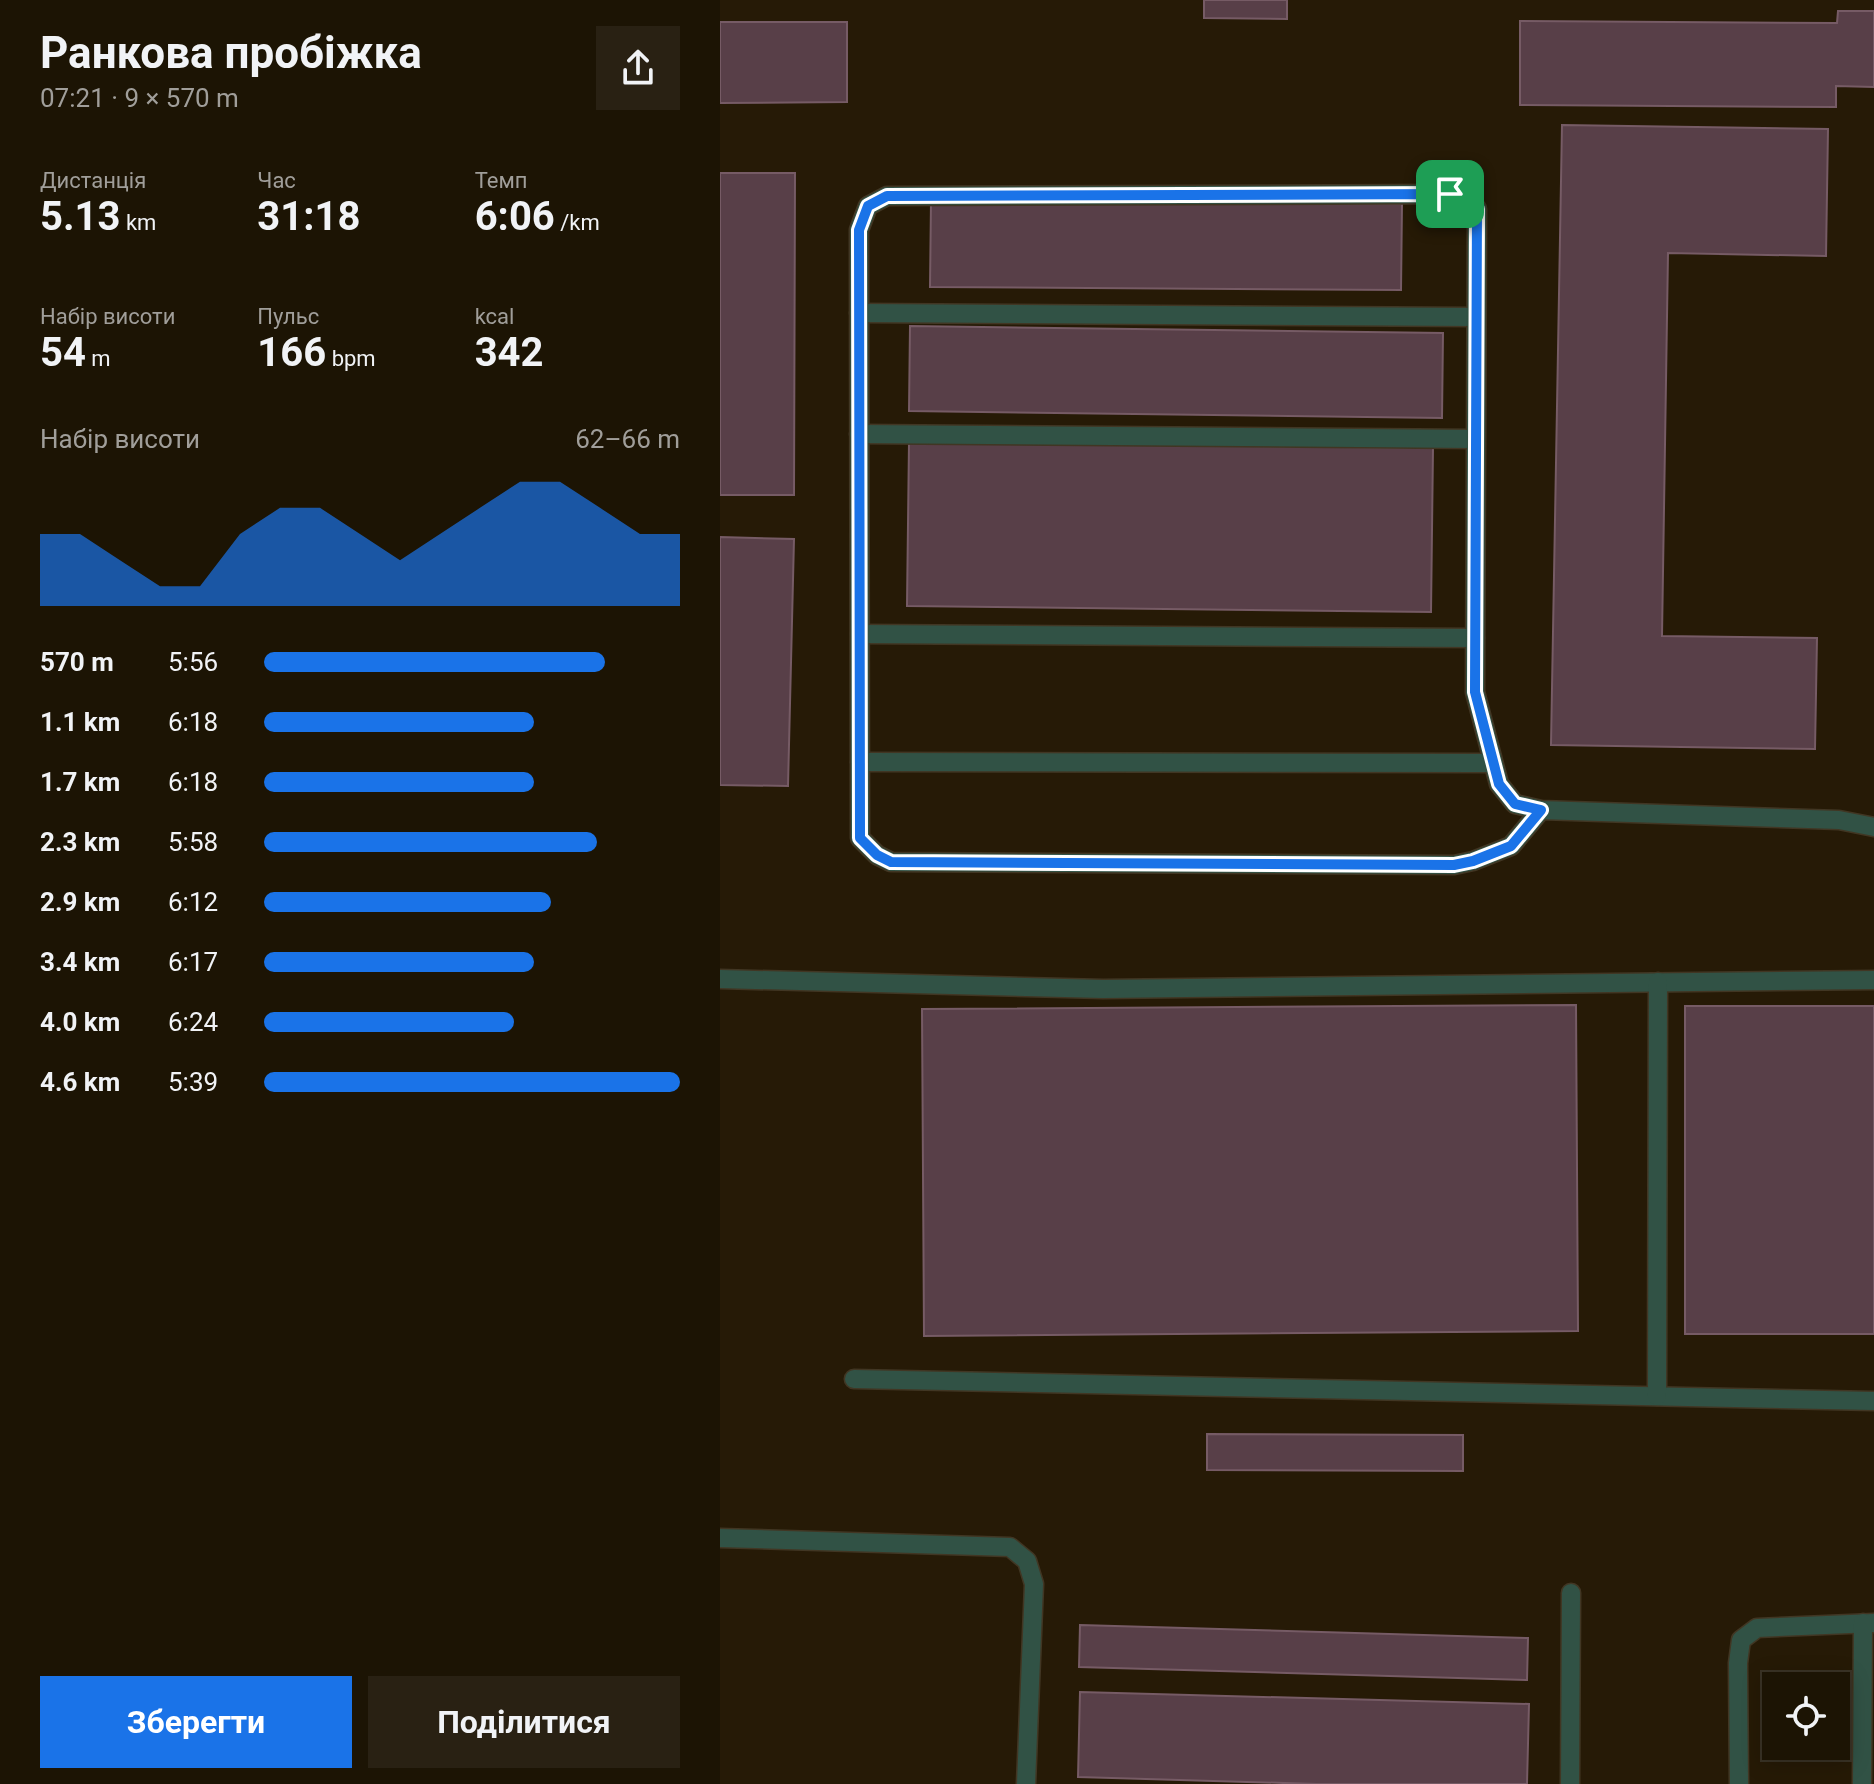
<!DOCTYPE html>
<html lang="uk">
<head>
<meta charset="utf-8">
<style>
	:root { --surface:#1c1404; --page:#292113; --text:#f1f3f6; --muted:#a09e9a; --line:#3a3326; --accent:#1a73e8 }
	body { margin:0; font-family:Roboto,sans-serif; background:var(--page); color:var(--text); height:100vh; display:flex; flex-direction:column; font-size:30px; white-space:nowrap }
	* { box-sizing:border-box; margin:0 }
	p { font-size:26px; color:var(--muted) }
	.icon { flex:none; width:44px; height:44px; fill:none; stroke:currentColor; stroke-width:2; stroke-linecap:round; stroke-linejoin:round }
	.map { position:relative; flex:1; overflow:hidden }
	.sheet { display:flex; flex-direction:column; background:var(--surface); width:720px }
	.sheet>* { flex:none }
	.buttons { position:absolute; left:1042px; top:1672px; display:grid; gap:16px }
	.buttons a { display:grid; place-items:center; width:88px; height:88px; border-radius:0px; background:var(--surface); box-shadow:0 4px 20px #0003,0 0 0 2px var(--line); font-size:40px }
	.pin { position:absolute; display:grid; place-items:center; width:68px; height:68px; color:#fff; margin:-34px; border-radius:16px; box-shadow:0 4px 12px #0006 }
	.round { display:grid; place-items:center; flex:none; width:84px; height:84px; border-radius:0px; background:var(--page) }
	.overview { display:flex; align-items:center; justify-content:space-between; height:136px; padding:0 40px }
	h1 { font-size:44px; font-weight:700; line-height:60px }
	.metrics { display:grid; grid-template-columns:repeat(3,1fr); gap:12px; height:136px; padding:8px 40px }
	.metrics div { display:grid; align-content:center }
	.metrics b { font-size:40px; font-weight:700 }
	.metrics small { font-size:22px; font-weight:400 }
	.metrics p { font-size:22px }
	.chart { height:224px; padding:16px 40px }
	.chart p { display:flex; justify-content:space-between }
	.chart svg { width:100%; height:144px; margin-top:8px; fill:var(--accent); opacity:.7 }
	.action { display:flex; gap:16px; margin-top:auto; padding:16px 40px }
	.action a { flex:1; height:92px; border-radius:0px; background:var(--accent); color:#fff; font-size:32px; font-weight:700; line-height:92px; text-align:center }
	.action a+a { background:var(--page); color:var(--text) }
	ul { padding:0 40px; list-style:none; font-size:26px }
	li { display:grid; grid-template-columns:128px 96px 1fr; align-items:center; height:60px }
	li i { height:20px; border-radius:10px; background:var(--accent) }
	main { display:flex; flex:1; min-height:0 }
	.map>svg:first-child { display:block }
	.building { fill:#583f48; stroke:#765b65; stroke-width:2 }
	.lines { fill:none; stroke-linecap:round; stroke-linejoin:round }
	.lane-casing { stroke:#413623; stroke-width:21 }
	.lane { stroke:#315245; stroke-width:18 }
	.route-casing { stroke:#fff; stroke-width:16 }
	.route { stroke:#1a73e8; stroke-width:10 }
</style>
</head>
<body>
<main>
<section class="sheet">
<div class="overview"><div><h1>Ранкова пробіжка</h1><p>07:21 · 9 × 570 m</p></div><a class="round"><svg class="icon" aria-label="share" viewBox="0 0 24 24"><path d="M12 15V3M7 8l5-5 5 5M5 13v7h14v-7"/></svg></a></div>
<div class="metrics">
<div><p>Дистанція</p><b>5.13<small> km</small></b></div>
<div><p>Час</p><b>31:18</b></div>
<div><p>Темп</p><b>6:06<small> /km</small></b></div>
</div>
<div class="metrics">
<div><p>Набір висоти</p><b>54<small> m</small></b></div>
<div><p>Пульс</p><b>166<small> bpm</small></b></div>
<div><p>kcal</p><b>342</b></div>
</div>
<div class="chart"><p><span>Набір висоти</span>62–66 m</p>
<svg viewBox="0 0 160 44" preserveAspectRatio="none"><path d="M0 44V22L10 22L20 30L30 38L40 38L50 22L60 14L70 14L80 22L90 30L100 22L110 14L120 6L130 6L140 14L150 22L160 22V44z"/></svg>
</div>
<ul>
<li><b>570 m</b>5:56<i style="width:82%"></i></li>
<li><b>1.1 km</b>6:18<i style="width:65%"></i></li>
<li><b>1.7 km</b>6:18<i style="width:65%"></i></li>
<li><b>2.3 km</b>5:58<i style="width:80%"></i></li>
<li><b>2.9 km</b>6:12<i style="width:69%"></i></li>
<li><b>3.4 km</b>6:17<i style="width:65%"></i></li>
<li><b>4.0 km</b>6:24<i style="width:60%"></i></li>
<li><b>4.6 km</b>5:39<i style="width:100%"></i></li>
</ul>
<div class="action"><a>Зберегти</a><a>Поділитися</a></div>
</section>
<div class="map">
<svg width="1154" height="1784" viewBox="0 0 1154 1784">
	<rect width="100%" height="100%" fill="#261a06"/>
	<g class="building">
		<polygon points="484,0 567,0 567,19 484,18"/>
		<polygon points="1118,11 1154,11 1154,87 1116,86 1116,107 800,105 800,21 1117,23"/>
		<polygon points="0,22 127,22 127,102 0,103"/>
		<polygon points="842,125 1108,129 1106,256 948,253 942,636 1097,638 1095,749 831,745"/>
		<polygon points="0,173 75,173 74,495 0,495"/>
		<polygon points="211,201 682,204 681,290 210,287"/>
		<polygon points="190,326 723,333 722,418 189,411"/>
		<polygon points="189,442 713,448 711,612 187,606"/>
		<polygon points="0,537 74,539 68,786 0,785"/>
		<polygon points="856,1005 858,1331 204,1336 202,1009"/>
		<rect x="965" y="1006" width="189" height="328"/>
		<polygon points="487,1434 743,1435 743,1471 487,1470"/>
		<polygon points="360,1625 808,1638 807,1680 359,1667"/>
		<polygon points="360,1692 809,1704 807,1784 597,1784 358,1777"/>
	</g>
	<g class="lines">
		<defs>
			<g id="lane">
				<polyline points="139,313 756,317"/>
				<polyline points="139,434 755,439"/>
				<polyline points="140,634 755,638"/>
				<polyline points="140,762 773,763"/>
				<polyline points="821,810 791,846 753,861 734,865 171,862 157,855 140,838 139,230 148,206 167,196 730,194 747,197 757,209 755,692 779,784 795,804 821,810 1119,820 1154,827"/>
				<polyline points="0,979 383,989 1154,980"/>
				<polyline points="134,1379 1154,1401"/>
				<polyline points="937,1396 938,982"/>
				<polyline points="0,1538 290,1547 307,1561 314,1584 306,1784"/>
				<polyline points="850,1784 851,1593"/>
				<polyline points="1019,1784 1018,1663 1021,1640 1037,1628 1154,1623"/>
				<polyline points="1142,1784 1143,1623"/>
			</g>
		</defs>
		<use href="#lane" class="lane-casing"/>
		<use href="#lane" class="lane"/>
	</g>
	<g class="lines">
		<defs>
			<polygon id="route" points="730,194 747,197 757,209 755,692 779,784 795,804 821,810 791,846 753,861 734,865 171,862 157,855 140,838 139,230 148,206 167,196"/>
		</defs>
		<use href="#route" class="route-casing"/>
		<use href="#route" class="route"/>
	</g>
</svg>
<div class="buttons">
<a><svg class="icon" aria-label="locate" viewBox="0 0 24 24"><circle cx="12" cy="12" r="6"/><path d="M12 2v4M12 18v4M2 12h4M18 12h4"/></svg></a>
</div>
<div class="pin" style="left:730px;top:194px;background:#1e9e55"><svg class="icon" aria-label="arrive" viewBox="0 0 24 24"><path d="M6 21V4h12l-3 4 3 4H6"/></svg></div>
</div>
</main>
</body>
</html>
